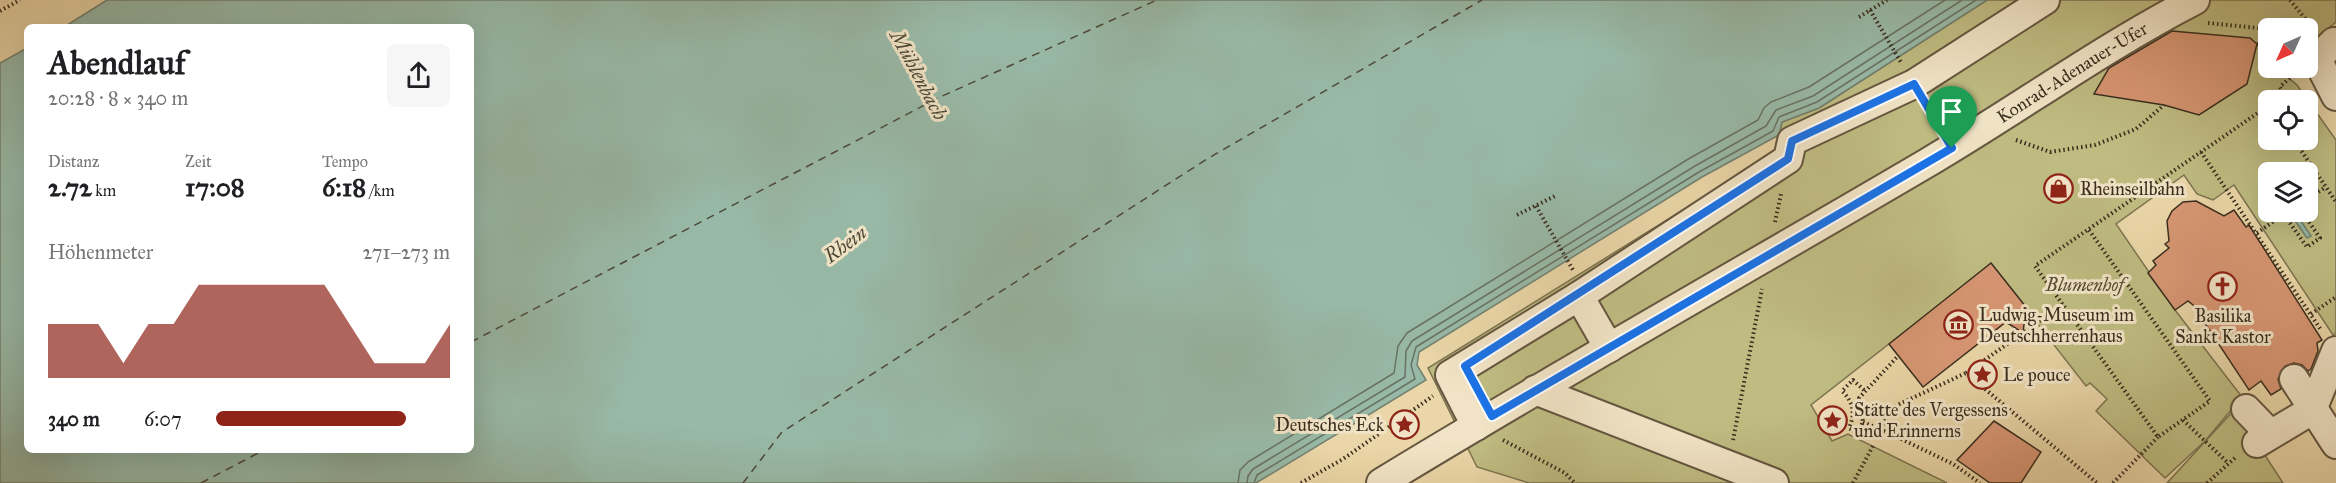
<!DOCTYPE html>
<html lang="de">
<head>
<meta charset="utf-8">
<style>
	:root { --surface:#fff; --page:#f6f6f6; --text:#202124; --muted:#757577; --accent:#8f2418 }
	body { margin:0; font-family:"IM FELL Great Primer",serif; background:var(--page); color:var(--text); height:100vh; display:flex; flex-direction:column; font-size:22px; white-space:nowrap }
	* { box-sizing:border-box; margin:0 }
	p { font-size:20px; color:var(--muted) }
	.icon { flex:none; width:33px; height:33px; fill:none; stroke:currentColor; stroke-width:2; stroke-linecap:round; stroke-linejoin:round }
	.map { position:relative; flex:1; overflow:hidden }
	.details { position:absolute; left:24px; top:24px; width:450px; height:429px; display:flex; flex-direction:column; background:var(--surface); border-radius:9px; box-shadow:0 6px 24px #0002 }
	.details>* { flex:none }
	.needle { width:39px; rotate:225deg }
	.tools { position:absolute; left:2258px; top:18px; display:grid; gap:12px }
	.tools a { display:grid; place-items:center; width:60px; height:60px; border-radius:9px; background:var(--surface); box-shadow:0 6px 24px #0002; font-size:30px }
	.pin { position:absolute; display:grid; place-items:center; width:51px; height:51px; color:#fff; margin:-62px -26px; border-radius:50% 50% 50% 0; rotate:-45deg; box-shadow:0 0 6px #0007 }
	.pin .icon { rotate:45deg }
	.round { display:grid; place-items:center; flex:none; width:63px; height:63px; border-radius:9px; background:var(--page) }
	.summary { display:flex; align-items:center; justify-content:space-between; height:102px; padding:0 24px }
	h1 { font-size:33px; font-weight:700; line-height:45px }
	.metrics { display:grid; grid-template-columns:repeat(3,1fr); gap:9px; height:102px; padding:6px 24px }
	.metrics div { display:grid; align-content:center }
	.metrics b { font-size:26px; font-weight:700 }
	.metrics small { font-size:16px; font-weight:400 }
	.metrics p { font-size:16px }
	.chart { height:168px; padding:12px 24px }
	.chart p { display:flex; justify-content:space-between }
	.chart svg { width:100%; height:108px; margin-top:6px; fill:var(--accent); opacity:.7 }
	ul { padding:0 24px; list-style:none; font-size:20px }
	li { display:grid; grid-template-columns:96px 72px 1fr; align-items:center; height:45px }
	li i { height:15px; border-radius:8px; background:var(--accent) }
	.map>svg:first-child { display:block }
	.green { fill:#bfbc82; stroke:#7c7450; stroke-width:1.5; fill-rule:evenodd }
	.water { fill:#98b9a7; stroke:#728170; stroke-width:1.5 }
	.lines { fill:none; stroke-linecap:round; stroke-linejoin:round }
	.shore { stroke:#687362; stroke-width:1.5 }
	.ferry { stroke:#4c4939; stroke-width:1.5; stroke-dasharray:8 6; stroke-linecap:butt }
	.building { fill:#d79673; stroke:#392d1e; stroke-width:1.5 }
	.minor-casing { stroke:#655740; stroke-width:32 }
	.path { stroke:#392d1e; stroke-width:4; stroke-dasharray:1.5 3; stroke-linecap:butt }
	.minor { stroke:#f1e4c6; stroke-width:28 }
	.path-bridge { stroke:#392d1e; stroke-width:4; stroke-dasharray:1.5 3; stroke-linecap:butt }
	.route-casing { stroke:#fff; stroke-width:12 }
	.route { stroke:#1a73e8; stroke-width:8 }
	.labels { text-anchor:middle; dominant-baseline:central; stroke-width:6; stroke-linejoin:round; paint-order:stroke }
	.street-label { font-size:18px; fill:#392d1e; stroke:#f1e4c6 }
	.poi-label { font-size:18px; fill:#392d1e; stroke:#f1e4c6; text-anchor:start }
	.park-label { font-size:18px; font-style:italic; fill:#544a32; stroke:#f1e4c6 }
	.water-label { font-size:20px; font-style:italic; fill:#4c4939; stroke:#f1e4c6 }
</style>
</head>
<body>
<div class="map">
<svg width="2336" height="483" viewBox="0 0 2336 483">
	<rect width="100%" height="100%" fill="#ead6a8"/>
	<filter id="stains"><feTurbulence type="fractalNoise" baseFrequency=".00333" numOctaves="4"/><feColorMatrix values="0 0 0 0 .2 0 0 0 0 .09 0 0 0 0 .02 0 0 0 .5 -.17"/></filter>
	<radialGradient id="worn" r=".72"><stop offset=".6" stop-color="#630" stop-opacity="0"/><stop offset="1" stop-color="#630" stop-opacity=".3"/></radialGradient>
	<g class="green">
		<path d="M 1987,0 L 2336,0 L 2336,22 L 2307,45 L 2307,28 L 2268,28 L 2268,68 L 2277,68 L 2297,85 L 2336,140 L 2336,333 L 2333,335 L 2234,185 L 2213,200 L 2197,194 L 2184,175 L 2116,224 L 2175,310 L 2242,397 L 2205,441 L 2165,478 L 2096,411 L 2107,399 L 2090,383 L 2086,386 L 1991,264 L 1811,405 L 1832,441 L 1848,434 L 1947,483 L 1529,483 L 1477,467 L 1428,368 L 1775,153 L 1782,122 L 1819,108 ZM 2268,100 L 2307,100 L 2307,140 L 2268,140 ZM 2268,172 L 2307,172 L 2307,212 L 2268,212 Z"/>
		<polygon points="2235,409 2283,483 2167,483"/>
	</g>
	<g class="water">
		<polygon points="107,0 1987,0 1819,108 1782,122 1779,135 1702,177 1419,352 1417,365 1426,380 1256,483 0,483 0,63 27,48 27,450 471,450 471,27 64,27"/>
		<polygon points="2289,212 2295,212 2311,236 2307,238"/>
	</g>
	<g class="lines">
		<g class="shore">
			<polyline points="1238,483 1240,470 1248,462 1394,373 1398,346 1407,333 1690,158 1758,120 1764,108 1771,102 1809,87 1945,0"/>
			<polyline points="1247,483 1248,476 1253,469 1405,377 1406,351 1412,341 1695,166 1766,126 1776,110 1813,96 1962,0"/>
			<polyline points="1254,483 1257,475 1415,379 1411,365 1416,347 1699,172 1773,131 1779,117 1817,102 1976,0"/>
		</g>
		<g class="ferry">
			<polyline points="471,342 940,97 1157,0"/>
			<polyline points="201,483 264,450"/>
			<polyline points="743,483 782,432 1207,159 1482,0"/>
		</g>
	</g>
	<g class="building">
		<polygon points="2172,31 2250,38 2257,44 2247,84 2199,115 2164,105 2094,94 2109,68"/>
		<polygon points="2196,201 2224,216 2234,210 2246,227 2249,225 2322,340 2317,343 2318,351 2311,369 2308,371 2302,365 2294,363 2285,366 2278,379 2281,389 2271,395 2261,381 2249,390 2193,305 2188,301 2175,310 2148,273 2156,265 2153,261 2169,248 2165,244 2169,241 2167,221 2172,211 2183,202"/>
		<polygon points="1991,263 2026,307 2023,333 2006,322 1923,387 1889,344"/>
		<polygon points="1994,421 2041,452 2021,483 1990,483 1957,460"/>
	</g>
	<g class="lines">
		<defs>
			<g id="minor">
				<polyline points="2334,42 2321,55 2319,63 2336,96"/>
				<polyline points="1579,296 1609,348"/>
				<polyline points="2294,379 2336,444"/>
				<polyline points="1535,390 1774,483"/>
				<polyline points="2246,409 2270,434"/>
				<polyline points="1476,426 1450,375 1579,296 1788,159 1792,141 1914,84 2045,0"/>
				<polyline points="2257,443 2312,410 2336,351"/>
				<path id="s1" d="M 1381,483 C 1561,373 1745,270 1927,163 C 2017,110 2102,48 2195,0"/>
			</g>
		</defs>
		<use href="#minor" class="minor-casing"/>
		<g class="path">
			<polyline points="2290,0 2312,27"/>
			<polyline points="1870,10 1902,64"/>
			<polyline points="0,11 20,0"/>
			<polyline points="1859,17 1887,0"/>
			<polyline points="2208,23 2268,29"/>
			<polyline points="2257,44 2268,45"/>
			<polyline points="2276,100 2285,95 2280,87 2296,72"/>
			<polyline points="1927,106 1939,125"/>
			<polyline points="2016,140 2050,152 2095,145 2136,129 2164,105"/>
			<polyline points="2294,140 2336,202"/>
			<polyline points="2201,152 2321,330"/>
			<polyline points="2273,172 2275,172"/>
			<polyline points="2268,176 2261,180 2268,191"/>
			<polyline points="2307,199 2326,187"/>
			<polyline points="1536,206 1573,270"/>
			<polyline points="2282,212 2307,247 2320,238 2302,212"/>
			<polyline points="1517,215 1557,195"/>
			<polyline points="1775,222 1781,194"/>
			<polyline points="2089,230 2210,401 2158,437 2035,266 2268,106"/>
			<polyline points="2257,233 2284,214"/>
			<polyline points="2311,314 2336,297"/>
			<polyline points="1966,373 2063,305"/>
			<path d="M 1864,390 L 1853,380 L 1842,391 C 1853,402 1856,413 1849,428 L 1857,433 L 1863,422 L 1859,398 L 1898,356"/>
			<polyline points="2183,420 2227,462"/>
			<polyline points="1883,425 1893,407 1966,373 2097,483"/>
			<polyline points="1893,435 1953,464 1980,483"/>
			<polyline points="1503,440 1565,473 1575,483"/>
			<polyline points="1733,440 1762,289"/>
			<polyline points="1301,483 1343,459 1433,396"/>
			<polyline points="1853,483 1873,446"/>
			<polyline points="2113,483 2158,437"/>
			<polyline points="2207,483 2237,456"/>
		</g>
		<use href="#minor" class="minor"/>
		<polyline class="path-bridge" points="1863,422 1893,435"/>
	</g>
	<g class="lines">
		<defs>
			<polygon id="route" points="1914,84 1952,148 1492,416 1465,366 1788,159 1792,141"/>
		</defs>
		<use href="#route" class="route-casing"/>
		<use href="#route" class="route"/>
	</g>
	<defs>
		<symbol id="shop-ring" viewBox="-11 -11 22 22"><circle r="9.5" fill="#f1e4c6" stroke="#8f2418" stroke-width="1.5"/><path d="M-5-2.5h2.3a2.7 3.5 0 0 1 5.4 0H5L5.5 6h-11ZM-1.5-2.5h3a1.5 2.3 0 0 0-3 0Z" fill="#8f2418"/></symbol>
		<symbol id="church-ring" viewBox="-11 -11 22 22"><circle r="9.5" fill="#f1e4c6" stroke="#8f2418" stroke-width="1.5"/><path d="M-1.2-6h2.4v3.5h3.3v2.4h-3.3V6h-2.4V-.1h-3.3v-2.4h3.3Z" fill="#8f2418"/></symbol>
		<symbol id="museum-ring" viewBox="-11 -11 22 22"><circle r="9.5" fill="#f1e4c6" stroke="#8f2418" stroke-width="1.5"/><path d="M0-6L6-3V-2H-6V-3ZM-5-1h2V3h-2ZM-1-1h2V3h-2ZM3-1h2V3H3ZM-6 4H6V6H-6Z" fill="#8f2418"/></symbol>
		<symbol id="sight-ring" viewBox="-11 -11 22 22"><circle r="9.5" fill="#f1e4c6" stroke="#8f2418" stroke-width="1.5"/><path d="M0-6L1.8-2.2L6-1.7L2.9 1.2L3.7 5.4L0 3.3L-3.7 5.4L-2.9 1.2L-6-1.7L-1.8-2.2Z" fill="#8f2418"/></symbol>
	</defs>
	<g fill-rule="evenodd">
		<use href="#shop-ring" x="2042" y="172" width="33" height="33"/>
		<use href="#church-ring" x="2206" y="270" width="33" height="33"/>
		<use href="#museum-ring" x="1942" y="308" width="33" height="33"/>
		<use href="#sight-ring" x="1966" y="358" width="33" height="33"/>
		<use href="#sight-ring" x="1816" y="404" width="33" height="33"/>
		<use href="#sight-ring" x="1388" y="408" width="33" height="33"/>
	</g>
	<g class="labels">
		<g class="street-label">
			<text stroke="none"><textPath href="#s1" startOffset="804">Konrad-Adenauer-Ufer</textPath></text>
		</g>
		<g class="poi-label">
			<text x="2080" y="189">Rheinseilbahn</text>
			<text x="1979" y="315">Ludwig-Museum im<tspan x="1979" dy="21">Deutschherrenhaus</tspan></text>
			<text x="2223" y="316" text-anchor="middle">Basilika<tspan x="2223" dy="21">Sankt Kastor</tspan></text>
			<text x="2003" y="375">Le pouce</text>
			<text x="1854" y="410">Stätte des Vergessens<tspan x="1854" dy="21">und Erinnerns</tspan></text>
			<text x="1384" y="425" text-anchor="end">Deutsches Eck</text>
		</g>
		<g class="park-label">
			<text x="2085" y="285">Blumenhof</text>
		</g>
		<g class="water-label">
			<text transform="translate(919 75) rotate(62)">Mühlenbach</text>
			<text transform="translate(845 244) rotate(-37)">Rhein</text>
		</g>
	</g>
	<rect width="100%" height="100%" filter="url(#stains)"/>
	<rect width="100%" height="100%" fill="url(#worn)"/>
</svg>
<div class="tools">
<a><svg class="needle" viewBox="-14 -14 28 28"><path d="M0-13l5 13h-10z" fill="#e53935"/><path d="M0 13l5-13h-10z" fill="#757577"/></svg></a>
<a><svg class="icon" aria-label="locate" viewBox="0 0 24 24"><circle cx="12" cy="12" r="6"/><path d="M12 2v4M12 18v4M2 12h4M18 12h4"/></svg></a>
<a><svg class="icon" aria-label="layers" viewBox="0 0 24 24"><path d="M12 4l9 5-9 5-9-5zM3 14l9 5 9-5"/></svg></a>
</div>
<div class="pin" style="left:1952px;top:148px;background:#1e9e55"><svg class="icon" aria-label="arrive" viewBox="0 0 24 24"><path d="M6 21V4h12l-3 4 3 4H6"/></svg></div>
<section class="details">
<div class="summary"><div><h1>Abendlauf</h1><p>20:28 · 8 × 340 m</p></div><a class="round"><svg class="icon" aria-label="share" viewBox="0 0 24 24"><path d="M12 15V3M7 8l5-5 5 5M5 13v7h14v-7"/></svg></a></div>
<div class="metrics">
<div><p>Distanz</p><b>2.72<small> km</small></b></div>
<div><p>Zeit</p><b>17:08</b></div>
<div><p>Tempo</p><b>6:18<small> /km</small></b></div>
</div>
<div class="chart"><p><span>Höhenmeter</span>271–273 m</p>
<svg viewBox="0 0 160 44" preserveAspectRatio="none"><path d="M0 44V22L10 22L20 22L30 38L40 22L50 22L60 6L70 6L80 6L90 6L100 6L110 6L120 22L130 38L140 38L150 38L160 22V44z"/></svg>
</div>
<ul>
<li><b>340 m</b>6:07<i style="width:81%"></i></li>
</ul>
</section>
</div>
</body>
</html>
